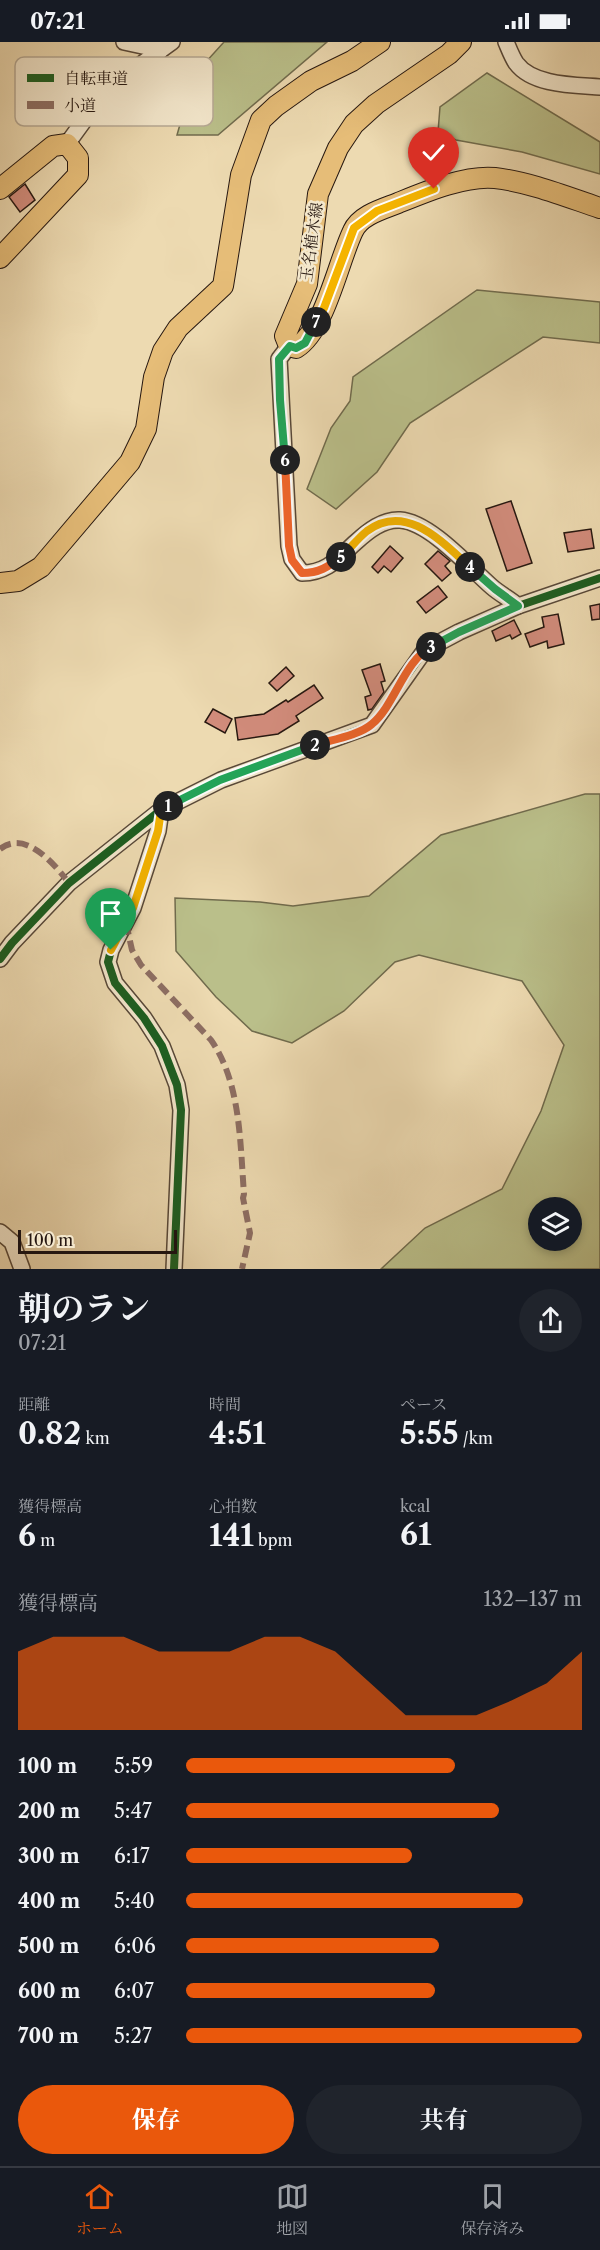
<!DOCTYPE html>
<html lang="ja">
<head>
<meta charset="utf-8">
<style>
	:root { --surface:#171b24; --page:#20242c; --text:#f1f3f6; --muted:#9ea1a6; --line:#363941; --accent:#ea580c }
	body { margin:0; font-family:"Libre Caslon Text","Noto Serif JP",serif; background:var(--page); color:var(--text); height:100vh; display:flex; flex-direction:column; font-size:22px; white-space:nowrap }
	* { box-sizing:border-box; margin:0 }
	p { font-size:20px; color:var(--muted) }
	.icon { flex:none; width:33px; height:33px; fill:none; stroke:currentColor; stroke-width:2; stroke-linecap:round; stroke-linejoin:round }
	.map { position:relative; height:1227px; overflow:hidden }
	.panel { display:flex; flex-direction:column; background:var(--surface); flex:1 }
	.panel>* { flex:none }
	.buttons { position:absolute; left:528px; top:1155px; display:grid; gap:12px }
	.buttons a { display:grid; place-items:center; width:54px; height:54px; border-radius:50%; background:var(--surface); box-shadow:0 3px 9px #0003; font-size:30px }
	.scale { position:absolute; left:18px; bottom:15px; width:159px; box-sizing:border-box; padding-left:6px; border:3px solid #261710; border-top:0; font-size:16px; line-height:21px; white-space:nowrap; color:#261710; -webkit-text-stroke:4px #f3e7cc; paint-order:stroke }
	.pin { position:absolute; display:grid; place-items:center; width:51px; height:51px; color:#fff; margin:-62px -26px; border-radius:50% 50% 50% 0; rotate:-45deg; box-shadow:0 0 6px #0007 }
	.pin .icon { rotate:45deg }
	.km { position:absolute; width:30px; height:30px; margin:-15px; border-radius:50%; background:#222; color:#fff; font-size:16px; line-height:30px; text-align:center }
	.round { display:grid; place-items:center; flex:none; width:63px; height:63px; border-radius:32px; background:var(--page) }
	.overview { display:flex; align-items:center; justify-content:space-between; height:102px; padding:0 18px }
	h1 { font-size:33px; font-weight:700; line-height:45px }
	.metrics { display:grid; grid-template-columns:repeat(3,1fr); gap:9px; height:102px; padding:6px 18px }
	.metrics div { display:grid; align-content:center }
	.metrics b { font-size:30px; font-weight:700 }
	.metrics small { font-size:16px; font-weight:400 }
	.metrics p { font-size:16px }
	.chart { height:168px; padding:12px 18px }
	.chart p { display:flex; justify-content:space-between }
	.chart svg { width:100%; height:108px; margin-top:6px; fill:var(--accent); opacity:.7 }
	.cta { display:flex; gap:12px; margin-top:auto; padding:12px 18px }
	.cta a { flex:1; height:69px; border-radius:36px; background:var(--accent); color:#fff; font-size:24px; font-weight:700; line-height:69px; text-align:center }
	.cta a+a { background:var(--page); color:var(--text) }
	ul { padding:0 18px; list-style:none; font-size:20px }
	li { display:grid; grid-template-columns:96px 72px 1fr; align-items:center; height:45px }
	li i { height:15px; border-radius:8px; background:var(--accent) }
	.status { display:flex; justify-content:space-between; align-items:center; height:42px; padding:0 30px; background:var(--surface); direction:ltr }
	.status svg { height:16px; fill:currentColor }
	.dock { display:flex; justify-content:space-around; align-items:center; height:84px; border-top:2px solid var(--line); background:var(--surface); font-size:16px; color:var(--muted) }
	.dock a { display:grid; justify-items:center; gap:3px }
	.dock .current { color:var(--accent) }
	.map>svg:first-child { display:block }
	.green { fill:#babf8a; stroke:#706b4d; stroke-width:1.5; fill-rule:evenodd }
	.building { fill:#d28c7c; stroke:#261710; stroke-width:1.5 }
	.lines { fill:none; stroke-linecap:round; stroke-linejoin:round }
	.minor-casing { stroke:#584838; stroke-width:18 }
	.major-casing { stroke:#261710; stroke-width:22 }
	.minor { stroke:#f3e7cc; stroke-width:15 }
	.major { stroke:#e6bd78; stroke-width:20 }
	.quiet { stroke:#8d6e63; stroke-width:6; stroke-dasharray:12 6; stroke-linecap:butt }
	.cycleway-casing { stroke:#f3e7cc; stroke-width:11 }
	.cycleway { stroke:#1b5e20; stroke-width:8 }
	.split-1-casing { stroke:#fff; stroke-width:12 }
	.split-2-casing { stroke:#fff; stroke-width:12 }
	.split-3-casing { stroke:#fff; stroke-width:12 }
	.split-4-casing { stroke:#fff; stroke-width:12 }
	.split-5-casing { stroke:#fff; stroke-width:12 }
	.split-6-casing { stroke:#fff; stroke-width:12 }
	.split-7-casing { stroke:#fff; stroke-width:12 }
	.split-8-casing { stroke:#fff; stroke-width:12 }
	.split-1 { stroke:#f5b400; stroke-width:8 }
	.split-2 { stroke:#22a559; stroke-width:8 }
	.split-3 { stroke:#f0652b; stroke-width:8 }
	.split-4 { stroke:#22a559; stroke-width:8 }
	.split-5 { stroke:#f5b400; stroke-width:8 }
	.split-6 { stroke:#f0652b; stroke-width:8 }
	.split-7 { stroke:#22a559; stroke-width:8 }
	.split-8 { stroke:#f5b400; stroke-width:8 }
	.labels { text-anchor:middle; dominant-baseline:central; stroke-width:5; stroke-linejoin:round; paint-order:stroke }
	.street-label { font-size:16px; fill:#261710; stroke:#f3e7cc }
	.key { fill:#f3e7cc; stroke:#b6a994; stroke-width:1.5 }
	.key-label { font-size:16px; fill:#261710 }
</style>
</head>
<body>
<div class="status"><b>07:21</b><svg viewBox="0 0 49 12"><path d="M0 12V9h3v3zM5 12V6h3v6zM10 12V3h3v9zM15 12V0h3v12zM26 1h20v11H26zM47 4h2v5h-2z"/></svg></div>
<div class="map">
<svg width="600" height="1227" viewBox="0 0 600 1227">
	<rect width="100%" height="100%" fill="#eddab1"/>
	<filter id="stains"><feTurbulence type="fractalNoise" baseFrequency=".00333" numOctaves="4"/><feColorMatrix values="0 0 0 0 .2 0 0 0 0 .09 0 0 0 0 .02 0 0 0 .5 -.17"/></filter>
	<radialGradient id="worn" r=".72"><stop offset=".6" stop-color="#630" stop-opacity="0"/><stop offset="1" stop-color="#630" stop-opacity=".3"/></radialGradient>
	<g class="green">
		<polygon points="224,0 327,0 218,93 177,93 194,33"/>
		<polygon points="487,31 600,100 600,132 522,110 456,98 438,90 440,65"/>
		<polygon points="477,248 600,260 600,301 543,295 410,381 377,430 336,467 307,447 331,386 350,359 353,335"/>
		<path d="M 585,752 L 600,752 L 600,1227 L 381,1227 L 425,1186 L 502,1147 L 541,1069 L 564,1003 L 522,939 L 419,913 L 395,920 L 344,969 L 292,1001 L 252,989 L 216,955 L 176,909 L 175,856 L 260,860 L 293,864 L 369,854 L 441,793 ZM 538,1166 L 572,1166 L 572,1198 L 538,1198 Z"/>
	</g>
	<g class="building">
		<polygon points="25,142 35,158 20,170 9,155"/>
		<polygon points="511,459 532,521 507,529 486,467"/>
		<polygon points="591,487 594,506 568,510 564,491"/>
		<polygon points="390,504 403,516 391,530 384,524 378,531 372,525"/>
		<polygon points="438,509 450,519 445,524 451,531 442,539 425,522"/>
		<polygon points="438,544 447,555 426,571 417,560"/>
		<polygon points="600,562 600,577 592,578 590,564"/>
		<polygon points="558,572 564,602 548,606 547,599 530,605 525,592 544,585 542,575"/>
		<polygon points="514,578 521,592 512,597 510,593 496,599 492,589"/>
		<polygon points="380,622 385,639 381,640 384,650 372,667 368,668 365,655 371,653 362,628"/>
		<polygon points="286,625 294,634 277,649 269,641"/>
		<polygon points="314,643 323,656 296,674 299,679 278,692 238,698 235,676 264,672 286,658 288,660"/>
		<polygon points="213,667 232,677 225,691 205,680"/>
	</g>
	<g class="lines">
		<defs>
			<g id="minor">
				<polyline points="124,0 161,8"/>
				<path d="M 506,0 C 509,7 512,15 516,21 C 533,44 575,43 600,45"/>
				<polyline points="67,102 107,47 172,0"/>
				<path d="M 289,304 L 279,317 L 289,504 L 292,517 L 302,531 C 328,531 339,515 356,500 C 368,489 383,477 400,478 C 430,480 469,525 492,545 C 500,552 510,557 518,564"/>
				<polyline points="161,768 158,789 133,866 111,908 108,920 115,941 144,976 162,1004 177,1043 181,1068 174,1227"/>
				<polyline points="0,917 12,901 69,841 161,768 221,738 372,683 425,608 459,590 518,564 600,536"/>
				<polyline points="0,1190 12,1200 22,1227"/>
			</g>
			<g id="major">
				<path d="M 461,0 L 449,12 L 376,62 L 354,82 L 338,106 L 318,152 L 307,242 L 285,294 L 289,304 L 296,306 C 325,288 338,220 353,189 C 360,173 383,167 398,161 C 425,150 465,133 495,136 C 530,140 567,155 600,166"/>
				<polyline points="0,147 53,104 67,102 78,116 78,133 0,216"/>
				<polyline points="0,541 18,539 41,525 130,420 146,387 154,335 163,309 178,286 223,244 241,133 261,78 276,64 311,39 352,19 380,0"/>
			</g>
		</defs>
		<use href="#minor" class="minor-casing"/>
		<use href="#major" class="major-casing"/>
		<use href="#minor" class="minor"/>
		<use href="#major" class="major"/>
		<g class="quiet">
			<path d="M 0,807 C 26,787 55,823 69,841"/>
			<path d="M 126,881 L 132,908 L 141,923 L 211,998 C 241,1041 240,1101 244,1152 L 243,1156 L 250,1191 L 242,1227"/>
		</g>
		<defs>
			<g id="cycleway">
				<path d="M 289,304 L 279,317 L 289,504 L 292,517 L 302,531 C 328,531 339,515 356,500 C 368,489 383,477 400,478 C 430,480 469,525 492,545 C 500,552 510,557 518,564"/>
				<polyline points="161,768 158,789 133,866 111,908 108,920 115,941 144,976 162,1004 177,1043 181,1068 174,1227"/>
				<polyline points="0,917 12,901 69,841 161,768 221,738 372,683 425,608 459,590 518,564 600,536"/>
			</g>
		</defs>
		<use href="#cycleway" class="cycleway-casing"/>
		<use href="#cycleway" class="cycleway"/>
	</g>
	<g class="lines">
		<defs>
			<polyline id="split-1" points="111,908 133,866 158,789 161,768 168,764"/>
			<polyline id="split-2" points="168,764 220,738 315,703"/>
			<path id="split-3" d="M 315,703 C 331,698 360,693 372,682 C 395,663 404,619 431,605"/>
			<polyline id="split-4" points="431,605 459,590 518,564 495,547 470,525"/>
			<path id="split-5" d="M 341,515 C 350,507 357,497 367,489 C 406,460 442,500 470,525"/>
			<path id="split-6" d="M 285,418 L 289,504 L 292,518 L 302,531 C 319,531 328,525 341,515"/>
			<polyline id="split-7" points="285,418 280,358 279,317 290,304 296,306 305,301 316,280"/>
			<polyline id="split-8" points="316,280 324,266 354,186 377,169 434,147"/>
		</defs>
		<use href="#split-1" class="split-1-casing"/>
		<use href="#split-2" class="split-2-casing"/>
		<use href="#split-3" class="split-3-casing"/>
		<use href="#split-4" class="split-4-casing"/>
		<use href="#split-5" class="split-5-casing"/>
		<use href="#split-6" class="split-6-casing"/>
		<use href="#split-7" class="split-7-casing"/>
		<use href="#split-8" class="split-8-casing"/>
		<use href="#split-1" class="split-1"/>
		<use href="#split-2" class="split-2"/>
		<use href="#split-3" class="split-3"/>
		<use href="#split-4" class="split-4"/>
		<use href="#split-5" class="split-5"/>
		<use href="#split-6" class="split-6"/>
		<use href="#split-7" class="split-7"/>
		<use href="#split-8" class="split-8"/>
	</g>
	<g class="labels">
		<g class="street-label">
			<text transform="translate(311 200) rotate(-82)">玉名植木線</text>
		</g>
	</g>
	<rect x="15" y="15" width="198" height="69" rx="9" class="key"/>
	<rect x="27" y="32" width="27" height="8" fill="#1b5e20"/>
	<rect x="27" y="59" width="27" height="8" fill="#8d6e63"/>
	<g class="key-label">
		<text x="64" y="42">自転車道</text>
		<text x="64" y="69">小道</text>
	</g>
	<rect width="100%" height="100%" filter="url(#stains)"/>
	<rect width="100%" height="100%" fill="url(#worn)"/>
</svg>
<div class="buttons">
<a><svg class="icon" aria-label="layers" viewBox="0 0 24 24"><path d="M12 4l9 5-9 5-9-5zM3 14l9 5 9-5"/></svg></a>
</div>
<div class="scale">100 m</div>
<div class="pin" style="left:111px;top:908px;background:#1e9e55"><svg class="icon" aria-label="arrive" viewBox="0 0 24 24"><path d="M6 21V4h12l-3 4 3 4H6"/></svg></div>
<div class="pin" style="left:434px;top:147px;background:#d93025"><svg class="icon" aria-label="check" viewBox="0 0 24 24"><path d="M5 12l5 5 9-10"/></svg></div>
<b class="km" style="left:168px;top:764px">1</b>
<b class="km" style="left:315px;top:703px">2</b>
<b class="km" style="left:431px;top:605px">3</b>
<b class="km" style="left:470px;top:525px">4</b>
<b class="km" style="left:341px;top:515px">5</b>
<b class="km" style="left:285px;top:418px">6</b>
<b class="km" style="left:316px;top:280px">7</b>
</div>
<section class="panel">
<div class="overview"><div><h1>朝のラン</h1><p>07:21</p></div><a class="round"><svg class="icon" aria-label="share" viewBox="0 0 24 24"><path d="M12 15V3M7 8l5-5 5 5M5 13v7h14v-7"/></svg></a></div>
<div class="metrics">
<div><p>距離</p><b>0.82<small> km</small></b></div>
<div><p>時間</p><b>4:51</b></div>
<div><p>ペース</p><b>5:55<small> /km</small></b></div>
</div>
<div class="metrics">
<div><p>獲得標高</p><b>6<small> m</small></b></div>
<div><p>心拍数</p><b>141<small> bpm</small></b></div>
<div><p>kcal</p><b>61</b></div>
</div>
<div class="chart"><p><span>獲得標高</span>132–137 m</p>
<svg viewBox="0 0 160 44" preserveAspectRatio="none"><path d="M0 44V12L10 6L20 6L30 6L40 12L50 12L60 12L70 6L80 6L90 12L100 25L110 38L120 38L130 38L140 32L150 25L160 12V44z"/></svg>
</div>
<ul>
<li><b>100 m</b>5:59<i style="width:68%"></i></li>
<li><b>200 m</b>5:47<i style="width:79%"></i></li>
<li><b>300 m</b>6:17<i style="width:57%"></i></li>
<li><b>400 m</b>5:40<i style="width:85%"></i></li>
<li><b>500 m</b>6:06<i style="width:64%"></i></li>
<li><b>600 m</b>6:07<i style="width:63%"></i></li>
<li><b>700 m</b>5:27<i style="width:100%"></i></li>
</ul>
<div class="cta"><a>保存</a><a>共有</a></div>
</section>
<nav class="dock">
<a class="current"><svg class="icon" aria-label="home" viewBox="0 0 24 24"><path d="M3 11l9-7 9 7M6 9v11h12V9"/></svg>ホーム</a>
<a><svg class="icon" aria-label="map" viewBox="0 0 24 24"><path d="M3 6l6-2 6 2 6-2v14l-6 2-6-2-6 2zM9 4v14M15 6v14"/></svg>地図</a>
<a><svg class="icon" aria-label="saved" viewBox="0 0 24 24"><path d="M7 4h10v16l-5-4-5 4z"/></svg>保存済み</a>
</nav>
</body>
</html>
